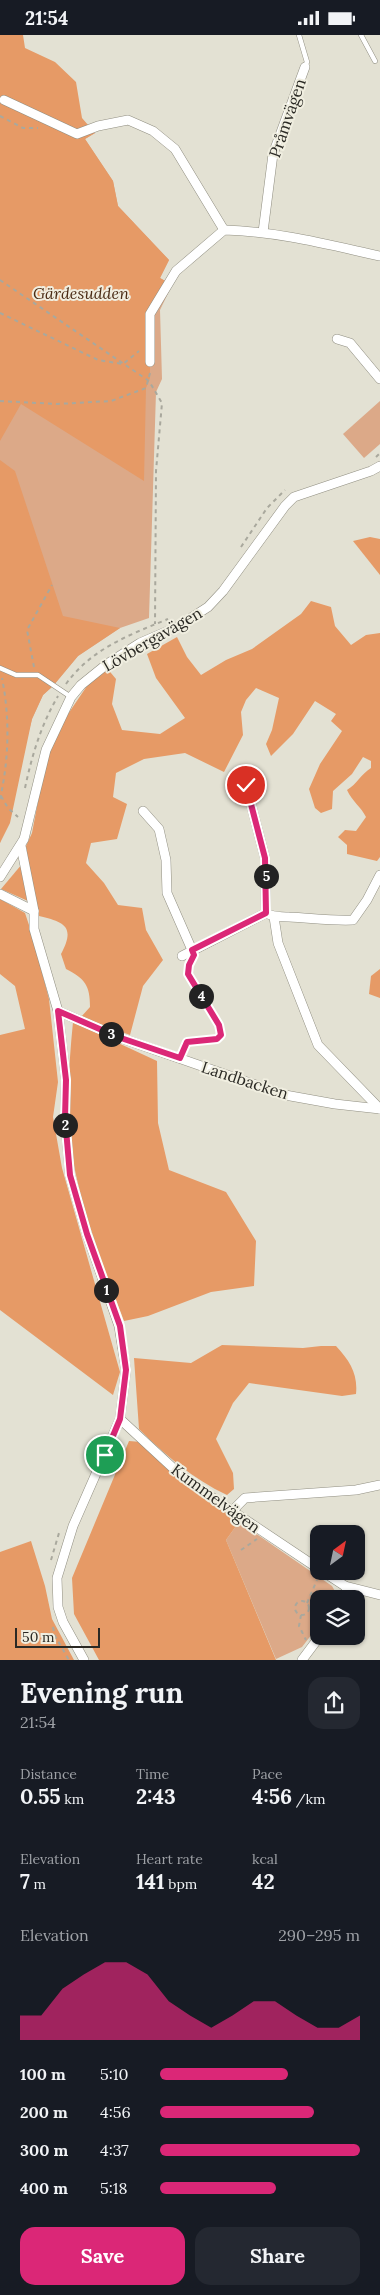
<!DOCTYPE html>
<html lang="en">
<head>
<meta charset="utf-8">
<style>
	:root { --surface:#171b24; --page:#242831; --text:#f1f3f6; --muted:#9ea1a6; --accent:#db2777 }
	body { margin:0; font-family:Lora,serif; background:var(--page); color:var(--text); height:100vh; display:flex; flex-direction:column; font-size:19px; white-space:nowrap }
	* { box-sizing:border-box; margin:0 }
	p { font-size:16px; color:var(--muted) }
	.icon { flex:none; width:28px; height:28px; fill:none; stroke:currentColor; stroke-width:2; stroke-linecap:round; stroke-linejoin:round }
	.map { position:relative; height:1625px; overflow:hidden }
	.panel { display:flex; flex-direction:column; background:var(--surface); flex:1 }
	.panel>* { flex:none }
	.needle { width:32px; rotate:33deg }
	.controls { position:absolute; left:310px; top:1490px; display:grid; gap:10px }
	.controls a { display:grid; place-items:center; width:55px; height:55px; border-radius:10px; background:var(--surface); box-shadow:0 1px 4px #0004; font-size:25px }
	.scale { position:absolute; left:15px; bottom:12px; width:85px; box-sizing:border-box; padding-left:5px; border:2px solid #2a2924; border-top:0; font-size:14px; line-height:18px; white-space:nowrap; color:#2a2924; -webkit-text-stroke:4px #f0eee0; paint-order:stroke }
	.pin { position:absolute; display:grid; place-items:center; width:42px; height:42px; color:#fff; margin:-21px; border:2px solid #fff; border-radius:50%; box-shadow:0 1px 5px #0007 }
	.km { position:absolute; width:25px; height:25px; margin:-12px; border-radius:50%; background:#222; color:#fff; font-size:14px; line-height:25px; text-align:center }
	.round { display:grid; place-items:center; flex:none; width:52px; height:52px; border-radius:15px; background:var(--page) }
	.summary { display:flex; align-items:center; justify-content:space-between; height:85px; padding:0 20px }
	h1 { font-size:28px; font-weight:700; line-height:38px }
	.figures { display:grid; grid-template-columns:repeat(3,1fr); gap:8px; height:85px; padding:5px 20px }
	.figures div { display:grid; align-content:center }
	.figures b { font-size:21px; font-weight:700 }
	.figures small { font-size:14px; font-weight:400 }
	.figures p { font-size:14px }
	.chart { height:140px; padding:10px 20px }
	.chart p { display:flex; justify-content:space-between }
	.chart svg { width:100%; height:90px; margin-top:5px; fill:var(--accent); opacity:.7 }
	.button { display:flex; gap:10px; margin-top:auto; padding:10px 20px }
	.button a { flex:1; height:58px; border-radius:15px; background:var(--accent); color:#fff; font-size:20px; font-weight:700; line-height:58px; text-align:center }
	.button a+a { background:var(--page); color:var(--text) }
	ul { padding:0 20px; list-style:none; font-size:16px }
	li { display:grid; grid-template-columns:80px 60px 1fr; align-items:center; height:38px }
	li i { height:12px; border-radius:6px; background:var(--accent) }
	.status { display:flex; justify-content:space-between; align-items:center; height:35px; padding:0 25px; background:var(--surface); direction:ltr }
	.status svg { height:14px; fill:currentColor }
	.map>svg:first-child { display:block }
	.green { fill:#dca988 }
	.forest { fill:#e69a66 }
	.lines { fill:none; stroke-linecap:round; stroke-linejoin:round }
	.service-casing { stroke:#918f82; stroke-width:5.5 }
	.minor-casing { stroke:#918f82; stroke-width:10 }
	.path { stroke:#a9a89d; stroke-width:2; stroke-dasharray:4 4; stroke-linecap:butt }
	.service { stroke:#fff; stroke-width:4.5 }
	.minor { stroke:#fff; stroke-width:9 }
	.route-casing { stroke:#fff; stroke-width:10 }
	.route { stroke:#db2777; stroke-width:6 }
	.labels { text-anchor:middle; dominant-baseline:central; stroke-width:4; stroke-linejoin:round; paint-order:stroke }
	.street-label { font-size:16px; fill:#2a2924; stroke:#f0eee0 }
	.park-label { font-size:16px; font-style:italic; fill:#4a2b14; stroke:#f0eee0 }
</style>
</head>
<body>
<div class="status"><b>21:54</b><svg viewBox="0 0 49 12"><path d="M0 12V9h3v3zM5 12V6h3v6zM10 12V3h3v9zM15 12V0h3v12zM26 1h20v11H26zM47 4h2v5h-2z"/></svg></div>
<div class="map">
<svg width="380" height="1625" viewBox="0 0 380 1625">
	<rect width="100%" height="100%" fill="#e3e1d3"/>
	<g class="green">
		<polygon points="0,48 95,98 85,104 113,146 118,171 169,225 160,243 172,250 160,275 162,344 156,357 149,583 120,593 78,621 53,651 43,660 32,684 0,808"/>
		<polygon points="380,366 380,409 364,423 343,399"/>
		<polygon points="239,1487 332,1551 336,1558 335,1564 319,1564 319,1590 302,1612 276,1624 226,1505"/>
	</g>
	<g class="forest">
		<polygon points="0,0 23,0 25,13 55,27 76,47 82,83 95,98 85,104 113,146 118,171 169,225 160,243 167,247 150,279 150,343 146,353 144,446 21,369 0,406"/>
		<polygon points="0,425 15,436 63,581 120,593 78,621 53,651 43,660 32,684 10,788 0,808"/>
		<polygon points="370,502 380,504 380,540 353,506"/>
		<path d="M 311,566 L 331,572 L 335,591 L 351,610 L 366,600 L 380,598 L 380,822 L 377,826 L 347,819 L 347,810 L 338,802 L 345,795 L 356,796 L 366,782 C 361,772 352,766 347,755 C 357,749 361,739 371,733 L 371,726 L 363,722 L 352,739 L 333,756 L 332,774 L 321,778 L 315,773 L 309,754 L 320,729 L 342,696 L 331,686 L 336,679 L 315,666 L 293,699 L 271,721 L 266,709 L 272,695 L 279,663 L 256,653 L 246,665 L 241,677 L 243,700 L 224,737 L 185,718 L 144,724 L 116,738 L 113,762 L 127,769 L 117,804 L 91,808 L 86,828 L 104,848 L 118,870 L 142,873 L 146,895 L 163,925 L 143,951 L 130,1000 L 81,982 L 90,972 C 90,950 85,944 66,934 L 61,919 C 76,891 64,887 39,881 L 31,849 L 26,811 L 32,798 L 47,719 L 68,679 L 87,651 L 106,632 L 116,644 L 112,669 L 122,695 L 160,699 L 185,683 L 156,643 L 147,619 L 177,602 L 187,622 L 201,640 L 226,625 L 252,614 L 301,579 Z"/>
		<polygon points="22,829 28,866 1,854"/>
		<polygon points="0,864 25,878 32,899 49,964 58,1047 53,1082 62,1133 120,1337 113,1360 0,1275 0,1000 25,994 15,951 0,939"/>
		<polygon points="380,934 380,963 369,959 371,941"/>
		<path d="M 73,987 L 157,1026 L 158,1088 L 169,1135 L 226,1157 L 256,1206 L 254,1251 L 211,1257 L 148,1281 L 124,1286 C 106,1238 87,1190 76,1140 C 65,1091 68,1037 73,987 Z"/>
		<path d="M 222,1310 L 303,1313 L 321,1311 L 336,1311 C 350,1326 358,1339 356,1359 L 342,1361 L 249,1348 L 233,1368 L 216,1404 L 233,1438 L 234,1454 L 227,1460 C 193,1444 165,1420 139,1394 L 134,1323 L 191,1328 Z"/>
		<polygon points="129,1406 141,1407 197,1457 239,1487 226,1505 276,1625 99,1625 74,1579 72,1543"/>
		<polygon points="31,1506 45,1551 52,1584 74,1625 0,1625 0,1517"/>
	</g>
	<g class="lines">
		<defs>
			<g id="service">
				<polyline points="299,0 307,27 305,32"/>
				<polyline points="361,0 375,26"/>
				<polyline points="0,633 16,640 38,640 71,662"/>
			</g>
			<g id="minor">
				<polyline points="4,65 77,99 98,91 128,85 153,96 175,114 224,195"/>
				<polyline points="263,197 273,119 305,32"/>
				<polyline points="337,304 350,308 380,344"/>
				<path d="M 150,327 L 150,279 L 176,236 L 224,195 C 280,197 325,209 380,221"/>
				<path d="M 246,750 L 265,823 L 266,878 C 275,883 280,881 289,882 C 311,883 331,886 353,885 L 367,865 L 380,840"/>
				<polyline points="143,776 159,794 166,825 167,858 192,915"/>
				<polyline points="21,811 34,876 34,894 58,976 66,1045 65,1083 70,1140 87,1199 119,1291 126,1335 120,1384 73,1491 57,1543 58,1572 63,1587 84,1625"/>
				<polyline points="0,842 24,804 46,715 71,662 81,650 107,629 140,608 177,592 208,572 223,556 285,471 294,462 371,436 380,431"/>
				<polyline points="0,859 34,876"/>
				<polyline points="274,882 278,908 318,1010 380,1074"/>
				<polyline points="182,921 266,878"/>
				<polyline points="58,976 118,1002 285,1060 335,1069 380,1074"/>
				<polyline points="120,1384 173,1433 201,1455 319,1534"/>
				<polyline points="232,1476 245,1463 356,1455 380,1450"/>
				<polyline points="322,1536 345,1551 380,1560"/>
				<polyline points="345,1551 349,1557 348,1564"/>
				<polyline points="302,1625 320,1601"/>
			</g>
		</defs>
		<use href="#service" class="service-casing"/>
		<use href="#minor" class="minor-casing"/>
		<g class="path">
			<polyline points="0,81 23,93 38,93"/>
			<polyline points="0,245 149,346 162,368 156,436 155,589"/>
			<polyline points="0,278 98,325 123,329 139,316"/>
			<polyline points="0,366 57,369 111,366 146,353 150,338"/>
			<polyline points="376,422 380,418"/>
			<polyline points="241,512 267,473 285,455"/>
			<polyline points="34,632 27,595 52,550"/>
			<path d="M 66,649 C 91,614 129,600 168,584"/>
			<path d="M 25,753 C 32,720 41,690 58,661"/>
			<polyline points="1,761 8,773 18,782"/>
			<path d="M 0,764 C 9,724 10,683 2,643"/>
			<polyline points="184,1014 187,1007 217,1004 222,997 188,939 189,930"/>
			<polyline points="241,1515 257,1504"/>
			<polyline points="51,1525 59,1498"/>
			<circle cx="302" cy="1573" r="7"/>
			<polyline points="307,1568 317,1545"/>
			<polyline points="301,1580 299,1591 306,1605"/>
			<polyline points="53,1592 55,1601 69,1625"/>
		</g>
		<use href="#service" class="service"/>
		<use href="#minor" class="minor"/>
	</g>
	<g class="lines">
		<defs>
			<polyline id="route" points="105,1420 120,1384 126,1335 120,1291 87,1199 70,1140 65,1083 66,1045 58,976 118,1002 180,1023 187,1007 217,1004 221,1000 219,990 188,939 189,930 194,920 192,915 266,878 265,823 246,750"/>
		</defs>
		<use href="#route" class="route-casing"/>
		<use href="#route" class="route"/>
	</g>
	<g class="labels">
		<g class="street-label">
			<text transform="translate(287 83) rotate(-71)">Pråmvägen</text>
			<text transform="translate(152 604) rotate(-30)">Lövbergavägen</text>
			<text transform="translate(245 1045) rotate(18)">Landbacken</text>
			<text transform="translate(216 1463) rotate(36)">Kummelvägen</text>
		</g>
		<g class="park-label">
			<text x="81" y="258">Gärdesudden</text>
		</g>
	</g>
</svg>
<div class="controls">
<a><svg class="needle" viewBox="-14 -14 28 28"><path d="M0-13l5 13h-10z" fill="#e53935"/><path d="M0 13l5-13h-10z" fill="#9ea1a6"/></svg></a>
<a><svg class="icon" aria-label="layers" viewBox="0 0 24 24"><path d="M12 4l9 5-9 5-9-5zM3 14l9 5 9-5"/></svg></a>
</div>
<div class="scale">50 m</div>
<div class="pin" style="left:105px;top:1420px;background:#1e9e55"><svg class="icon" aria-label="arrive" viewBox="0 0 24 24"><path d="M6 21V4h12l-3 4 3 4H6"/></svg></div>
<div class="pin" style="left:246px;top:750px;background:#d93025"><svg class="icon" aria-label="check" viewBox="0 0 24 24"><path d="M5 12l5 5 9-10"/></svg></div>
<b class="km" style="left:106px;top:1255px">1</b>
<b class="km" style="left:65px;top:1090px">2</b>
<b class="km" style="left:111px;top:999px">3</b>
<b class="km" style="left:201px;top:961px">4</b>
<b class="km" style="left:266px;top:841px">5</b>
</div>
<section class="panel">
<div class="summary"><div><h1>Evening run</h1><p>21:54</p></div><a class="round"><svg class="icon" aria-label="share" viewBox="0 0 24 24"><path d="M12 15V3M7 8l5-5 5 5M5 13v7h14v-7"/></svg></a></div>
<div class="figures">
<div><p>Distance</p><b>0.55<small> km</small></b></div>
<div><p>Time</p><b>2:43</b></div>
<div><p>Pace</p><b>4:56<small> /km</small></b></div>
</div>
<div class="figures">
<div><p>Elevation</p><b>7<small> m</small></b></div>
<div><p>Heart rate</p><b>141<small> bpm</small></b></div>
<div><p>kcal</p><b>42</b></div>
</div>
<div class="chart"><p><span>Elevation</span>290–295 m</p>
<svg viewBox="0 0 160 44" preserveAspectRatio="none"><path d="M0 44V32L10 32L20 19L30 12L40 6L50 6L60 12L70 25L80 32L90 38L100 32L110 25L120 25L130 32L140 38L150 38L160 32V44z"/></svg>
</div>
<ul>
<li><b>100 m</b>5:10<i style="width:64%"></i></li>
<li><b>200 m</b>4:56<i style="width:77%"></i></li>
<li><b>300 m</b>4:37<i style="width:100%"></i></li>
<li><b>400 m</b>5:18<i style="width:58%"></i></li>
</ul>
<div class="button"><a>Save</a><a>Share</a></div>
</section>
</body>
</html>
